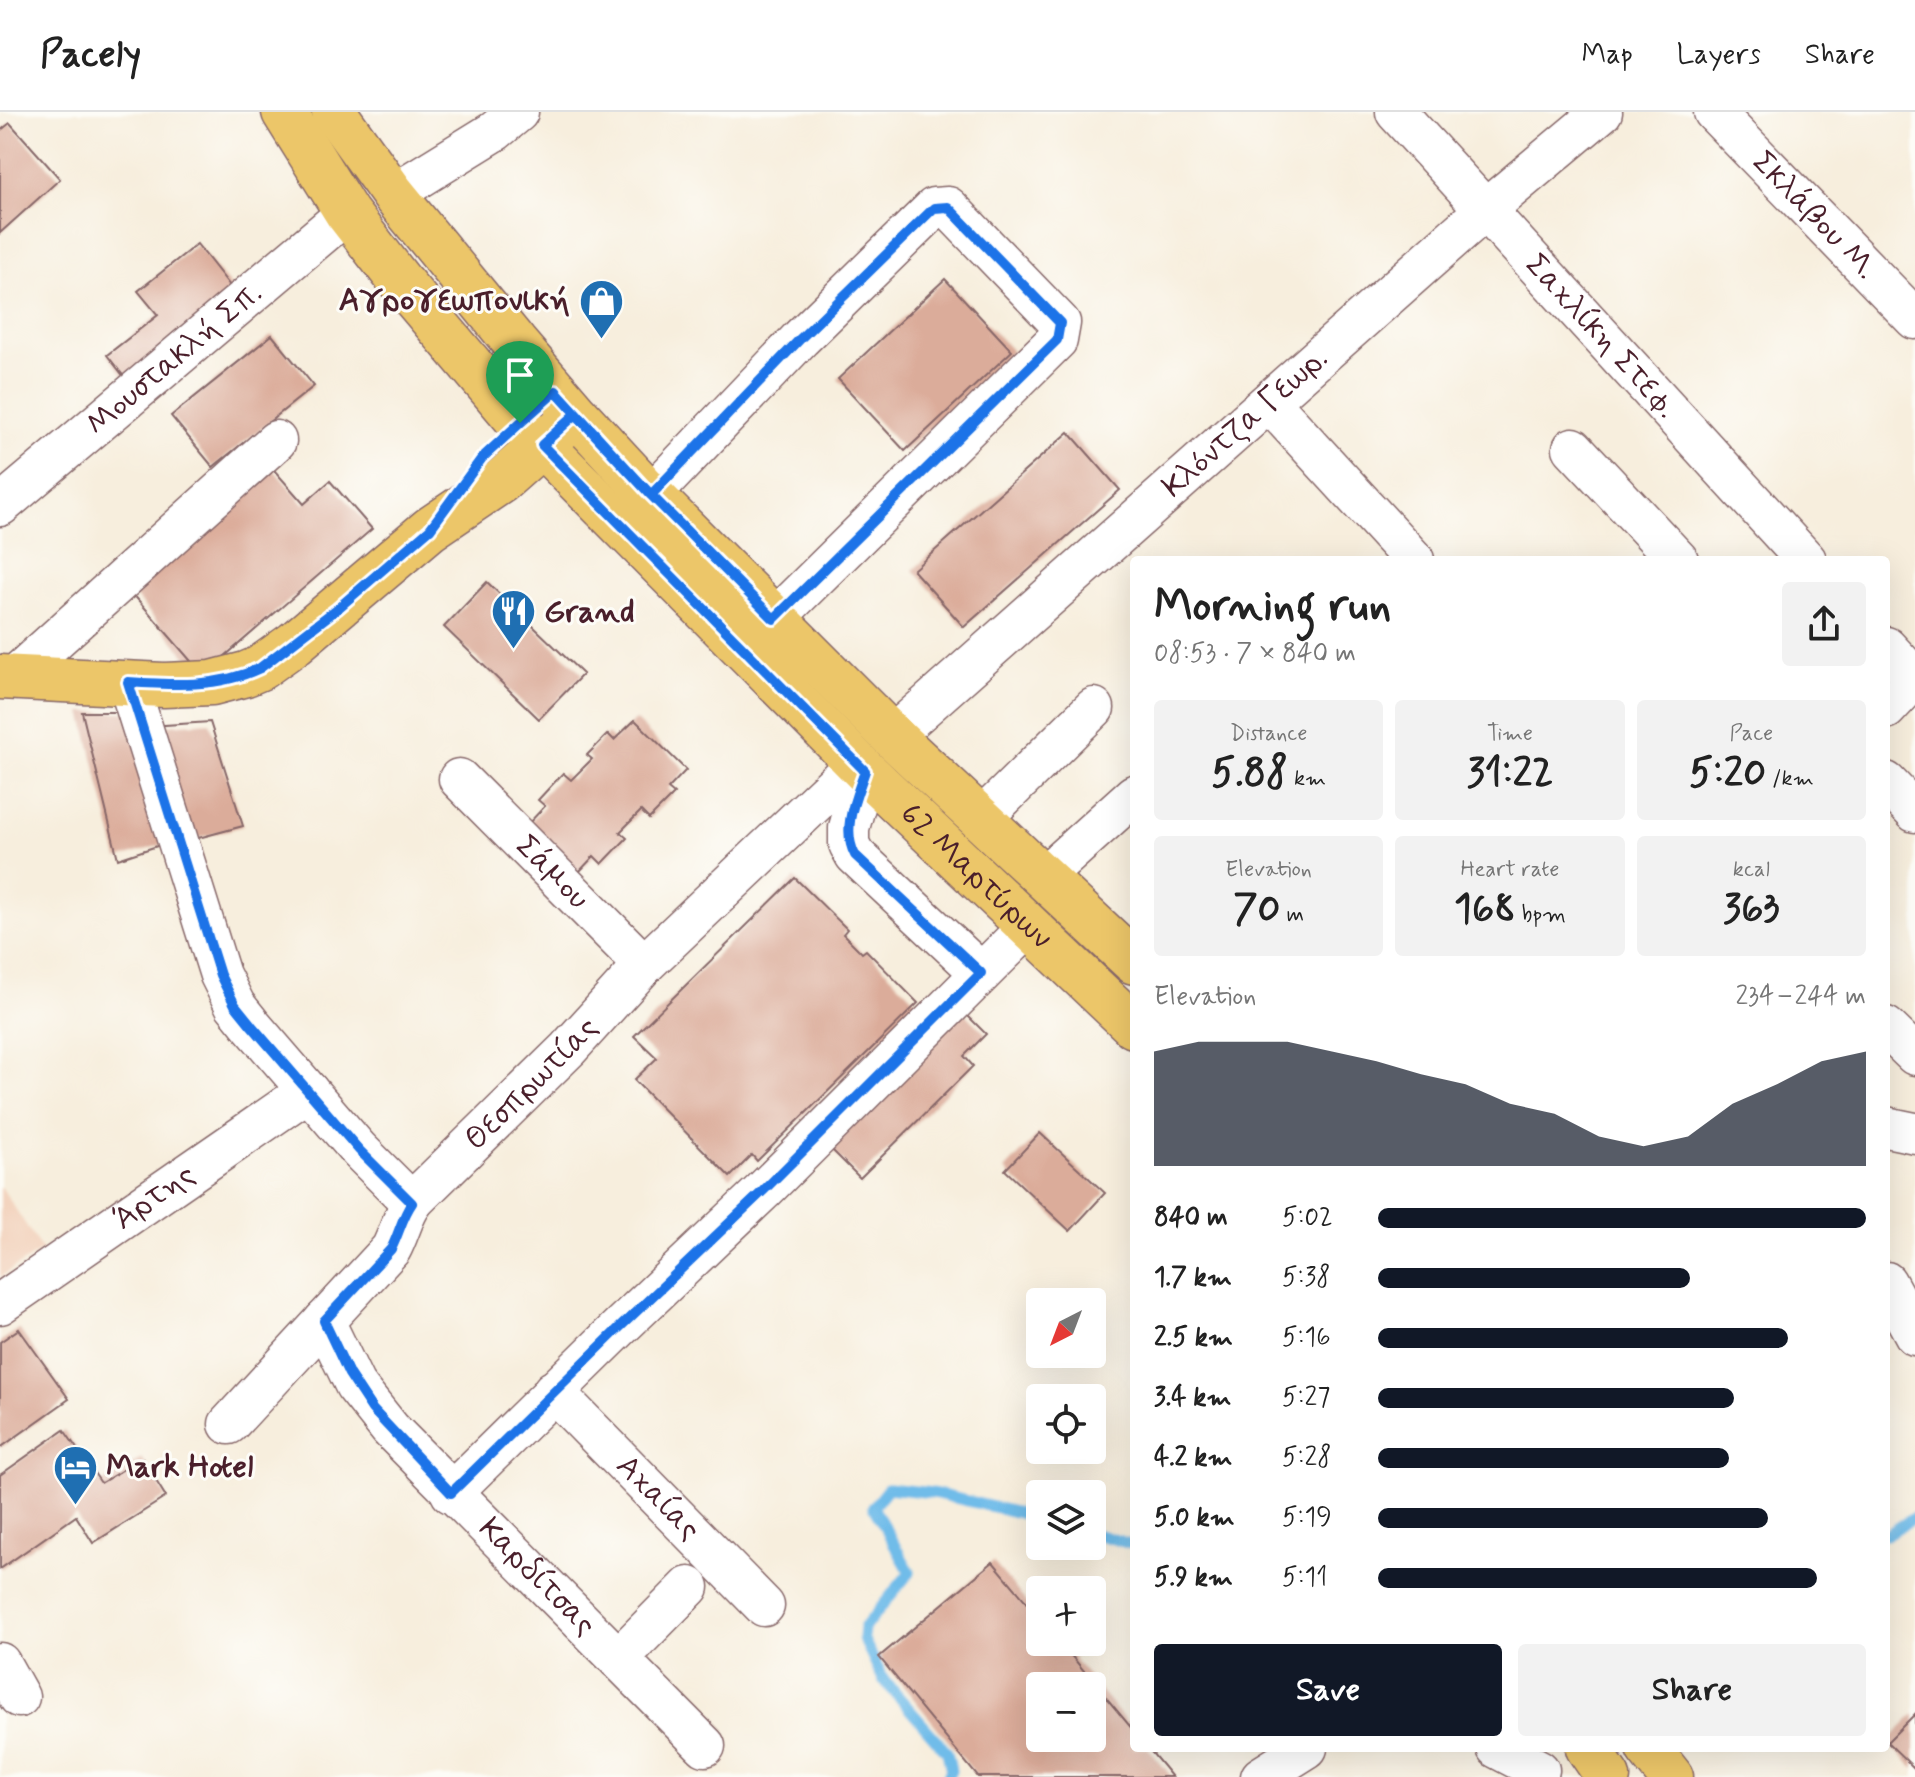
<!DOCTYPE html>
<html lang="en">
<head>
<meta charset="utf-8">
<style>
	:root { --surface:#fff; --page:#f2f2f2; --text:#222; --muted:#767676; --line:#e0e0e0; --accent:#111827 }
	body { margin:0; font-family:Mynerve,sans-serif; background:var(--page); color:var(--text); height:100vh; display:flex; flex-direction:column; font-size:30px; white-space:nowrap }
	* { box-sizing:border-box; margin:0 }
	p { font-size:26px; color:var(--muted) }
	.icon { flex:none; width:44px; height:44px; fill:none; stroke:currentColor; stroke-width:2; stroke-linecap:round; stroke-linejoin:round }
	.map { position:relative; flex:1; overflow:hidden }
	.details { position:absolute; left:1130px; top:444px; width:760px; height:1196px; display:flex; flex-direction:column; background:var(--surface); border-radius:8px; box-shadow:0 8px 32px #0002 }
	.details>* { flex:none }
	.needle { width:52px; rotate:222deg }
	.buttons { position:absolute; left:1026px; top:1176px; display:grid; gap:16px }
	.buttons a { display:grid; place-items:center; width:80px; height:80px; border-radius:8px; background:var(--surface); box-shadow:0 8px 32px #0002; font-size:40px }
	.pin { position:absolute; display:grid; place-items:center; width:68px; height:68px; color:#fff; margin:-82px -34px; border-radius:50% 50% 50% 0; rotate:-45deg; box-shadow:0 0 8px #0007 }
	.pin .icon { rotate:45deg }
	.round { display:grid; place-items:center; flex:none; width:84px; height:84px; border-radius:8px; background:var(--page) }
	.headline { display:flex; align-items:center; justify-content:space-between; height:136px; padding:0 24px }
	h1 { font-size:44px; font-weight:700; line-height:60px }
	.metrics { display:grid; grid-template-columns:repeat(3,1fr); gap:12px; height:136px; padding:8px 24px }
	.metrics div { display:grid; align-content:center; border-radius:8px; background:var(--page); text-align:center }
	.metrics b { font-size:40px; font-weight:700 }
	.metrics small { font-size:22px; font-weight:400 }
	.metrics p { font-size:22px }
	.chart { height:224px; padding:16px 24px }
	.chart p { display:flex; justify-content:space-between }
	.chart svg { width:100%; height:144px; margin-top:8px; fill:var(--accent); opacity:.7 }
	.action { display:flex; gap:16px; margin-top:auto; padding:16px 24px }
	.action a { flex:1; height:92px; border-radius:8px; background:var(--accent); color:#fff; font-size:32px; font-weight:700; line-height:92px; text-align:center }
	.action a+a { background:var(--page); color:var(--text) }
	ul { padding:0 24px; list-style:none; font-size:26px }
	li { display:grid; grid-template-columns:128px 96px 1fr; align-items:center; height:60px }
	li i { height:20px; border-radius:10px; background:var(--accent) }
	header { display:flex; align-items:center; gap:48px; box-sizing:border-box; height:112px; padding:0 40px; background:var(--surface); border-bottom:2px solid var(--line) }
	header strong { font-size:38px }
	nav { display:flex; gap:44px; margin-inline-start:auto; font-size:28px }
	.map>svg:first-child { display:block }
	.built { fill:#f3d4bf }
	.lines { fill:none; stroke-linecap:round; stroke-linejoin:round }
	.stream { stroke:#70bce9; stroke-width:11 }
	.building { fill:#dbac9a; fill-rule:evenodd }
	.minor-casing { stroke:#876769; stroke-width:43 }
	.major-casing { stroke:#876769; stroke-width:47 }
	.minor { stroke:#fff; stroke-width:40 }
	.major { stroke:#ecc669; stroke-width:44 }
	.route-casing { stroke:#fff; stroke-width:16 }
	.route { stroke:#1a73e8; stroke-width:10 }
	.labels { text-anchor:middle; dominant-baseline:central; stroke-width:6; stroke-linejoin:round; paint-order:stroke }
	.street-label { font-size:32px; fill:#4a1f2b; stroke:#fdfcf7 }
	.poi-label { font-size:32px; font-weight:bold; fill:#4a1f2b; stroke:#fdfcf7; text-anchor:start }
</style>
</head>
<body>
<header>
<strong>Pacely</strong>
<nav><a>Map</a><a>Layers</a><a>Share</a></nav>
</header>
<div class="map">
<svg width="1915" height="1665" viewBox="0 0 1915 1665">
	<rect width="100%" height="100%" fill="#fdfcf7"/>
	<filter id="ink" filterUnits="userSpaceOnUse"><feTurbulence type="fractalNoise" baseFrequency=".0125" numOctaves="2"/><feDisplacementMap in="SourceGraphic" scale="16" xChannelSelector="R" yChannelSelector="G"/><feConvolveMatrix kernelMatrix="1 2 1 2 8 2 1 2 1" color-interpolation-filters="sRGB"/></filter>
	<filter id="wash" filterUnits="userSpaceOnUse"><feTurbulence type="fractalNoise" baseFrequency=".006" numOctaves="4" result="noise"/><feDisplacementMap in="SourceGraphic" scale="32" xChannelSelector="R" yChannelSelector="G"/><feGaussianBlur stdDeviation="1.8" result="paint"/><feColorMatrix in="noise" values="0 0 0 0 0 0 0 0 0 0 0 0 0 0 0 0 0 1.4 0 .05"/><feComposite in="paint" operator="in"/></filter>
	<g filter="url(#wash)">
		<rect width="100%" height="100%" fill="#f7eedd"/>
		<polygon class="built" points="0,1073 42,1138 0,1165"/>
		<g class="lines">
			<g class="stream">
				<polyline points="1092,1421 1134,1433"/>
				<polyline points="1886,1423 1915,1405"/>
				<polyline points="947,1665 951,1658 947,1640 883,1567 863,1526 864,1516 910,1460 873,1395 888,1376 933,1381 1040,1406"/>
			</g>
		</g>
		<g id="blocks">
			<g class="building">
				<polygon points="10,11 60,67 0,121 0,19"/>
				<polygon points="197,132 238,184 129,271 107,243 158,203 138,179"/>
				<polygon points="945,167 1012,239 905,339 838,267"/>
				<polygon points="272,223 314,274 213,355 171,304"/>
				<polygon points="1069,320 1120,378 964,515 913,458"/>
				<polygon points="274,358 304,392 330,369 372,417 203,563 132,481"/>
				<polygon points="487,470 583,562 539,607 444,515"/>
				<polygon points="82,600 127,600 166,731 118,747"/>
				<polygon points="635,608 686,658 668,677 674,682 649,707 641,699 620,720 627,726 602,752 594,744 577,762 527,713 545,694 538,688 563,661 571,668 592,647 587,643 608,622 614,628"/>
				<polygon points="210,610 243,714 187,729 150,614"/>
				<polygon points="795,766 847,817 843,822 862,841 866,838 918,891 757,1049 752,1043 730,1065 634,968 657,946 634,924"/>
				<polygon points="963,899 986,922 964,944 973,954 860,1066 828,1034"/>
				<polygon points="1040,1021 1105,1081 1070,1119 1005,1058"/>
				<polygon points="19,1217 69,1287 0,1336 0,1230"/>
				<polygon points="64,1318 101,1371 142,1346 166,1385 93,1431 76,1404 0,1457 0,1363"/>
				<path d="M 993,1450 L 1040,1506 L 1040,1530 L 1060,1530 L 1134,1619 L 1134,1636 L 1148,1636 L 1172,1665 L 978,1665 L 879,1545 ZM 1040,1574 L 1092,1574 L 1092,1626 L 1040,1626 Z"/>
				<polygon points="1915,1602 1915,1657 1887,1630"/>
			</g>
		</g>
	</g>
	<g filter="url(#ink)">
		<use href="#blocks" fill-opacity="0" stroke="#876769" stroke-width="2"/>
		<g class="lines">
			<defs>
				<g id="minor">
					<path id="s1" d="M 1396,0 L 1806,448"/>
					<path id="s2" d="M 1714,0 L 1915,207"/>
					<polyline points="393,82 495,19 518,0"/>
					<polyline points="1269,290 1414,448"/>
					<polyline points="1573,336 1678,448"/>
					<polyline points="651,383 801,226 934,96 948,95 1060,211 1057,228 774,507"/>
					<path id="s3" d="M 0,394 L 347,101"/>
					<polyline points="1886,535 1915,566"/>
					<polyline points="13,566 276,329"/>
					<polyline points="128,570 220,863 235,893 252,914 359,1038 412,1091"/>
					<polyline points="1886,597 1915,566"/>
					<path id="s4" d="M 892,624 L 1485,98 L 1602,0"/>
					<polyline points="865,659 849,716 849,732 855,743 981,861"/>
					<path id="s5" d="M 459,667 L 644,853"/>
					<polyline points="1886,670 1915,700"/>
					<polyline points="981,707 1094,596"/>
					<polyline points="1043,765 1134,683"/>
					<polyline points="1886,915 1915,943"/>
					<polyline points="1886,1015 1915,1021"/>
					<polyline points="1886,1170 1915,1223"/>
					<path id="s6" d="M 0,1192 L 308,979"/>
					<path id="s7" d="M 324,1209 L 355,1273 L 390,1317 L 705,1634"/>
					<path id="s8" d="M 553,1279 L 764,1494"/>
					<path id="s9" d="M 229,1312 L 391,1137 C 400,1120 403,1102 414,1088 L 568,937 L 644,853 L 857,651"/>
					<polyline points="451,1381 619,1216 763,1079 1029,814"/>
					<polyline points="618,1547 689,1475"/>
					<polyline points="0,1551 19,1585"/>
					<polyline points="1497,1636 1539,1658"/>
					<polyline points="1261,1665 1307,1636"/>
				</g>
				<g id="major">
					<path id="s10" d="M 284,0 L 347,101 L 399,168 L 520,311 L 865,659 L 1134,914"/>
					<polyline points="334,0 393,82 515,231 576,302 651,383 892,624 1134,850"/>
					<polyline points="0,565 164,573 212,571 246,562 260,556 295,531 430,417 501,369 562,315"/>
					<polyline points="1588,1636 1608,1665"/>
					<polyline points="1648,1636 1671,1665"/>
				</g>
			</defs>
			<use href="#minor" class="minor-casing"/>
			<use href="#major" class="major-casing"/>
			<use href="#minor" class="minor"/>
			<use href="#major" class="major"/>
		</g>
	</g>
	<g class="lines" filter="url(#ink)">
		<defs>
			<path id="route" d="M 520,311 L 482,346 L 430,417 L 337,497 L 260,556 C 218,576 173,573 128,570 L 220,863 L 235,893 L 252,914 L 359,1038 L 412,1091 C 402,1105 399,1122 391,1137 L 324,1209 L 349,1262 L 372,1297 L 451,1381 L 619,1216 L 763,1079 L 981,861 L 855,743 C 841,716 856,686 865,659 L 542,333 L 576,302 L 651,383 L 801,226 L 934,96 L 948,95 L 1060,211 L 1057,228 L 774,507 L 651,383 L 556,279 L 520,311"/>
		</defs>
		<use href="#route" class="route-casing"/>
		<use href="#route" class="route"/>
	</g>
	<defs>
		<symbol id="shop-pin" viewBox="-11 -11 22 30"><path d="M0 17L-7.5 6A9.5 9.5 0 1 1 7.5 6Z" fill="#1f6fb2" stroke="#fdfcf7"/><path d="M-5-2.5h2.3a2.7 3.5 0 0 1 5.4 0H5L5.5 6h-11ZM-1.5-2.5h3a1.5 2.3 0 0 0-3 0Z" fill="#fff"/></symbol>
		<symbol id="restaurant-pin" viewBox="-11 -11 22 30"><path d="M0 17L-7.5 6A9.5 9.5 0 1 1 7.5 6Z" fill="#1f6fb2" stroke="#fdfcf7"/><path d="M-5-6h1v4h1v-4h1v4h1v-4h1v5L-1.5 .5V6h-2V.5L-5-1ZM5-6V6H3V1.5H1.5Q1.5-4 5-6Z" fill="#fff"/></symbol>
		<symbol id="hotel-pin" viewBox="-11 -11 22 30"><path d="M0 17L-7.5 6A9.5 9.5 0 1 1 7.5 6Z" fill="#1f6fb2" stroke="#fdfcf7"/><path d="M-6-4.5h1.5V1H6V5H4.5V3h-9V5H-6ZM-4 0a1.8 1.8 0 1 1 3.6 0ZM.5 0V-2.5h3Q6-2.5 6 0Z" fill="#fff"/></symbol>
	</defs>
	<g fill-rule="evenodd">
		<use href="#shop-pin" x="576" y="164" width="51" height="69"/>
		<use href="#restaurant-pin" x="488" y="474" width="51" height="69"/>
		<use href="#hotel-pin" x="50" y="1330" width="51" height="69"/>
	</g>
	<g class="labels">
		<g class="street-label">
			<text stroke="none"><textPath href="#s2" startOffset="144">Σκλάβου Μ.</textPath></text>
			<text stroke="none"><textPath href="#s1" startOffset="304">Σαχλίκη Στεφ.</textPath></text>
			<text stroke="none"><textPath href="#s3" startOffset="228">Μουστακλή Σπ.</textPath></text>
			<text stroke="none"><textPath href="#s4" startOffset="472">Κλόντζα Γεωρ.</textPath></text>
			<text stroke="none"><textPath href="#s5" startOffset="132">Σάμου</textPath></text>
			<text stroke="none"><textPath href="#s10" startOffset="1034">62 Μαρτύρων</textPath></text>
			<text stroke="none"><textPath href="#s9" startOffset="458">Θεσπρωτίας</textPath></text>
			<text stroke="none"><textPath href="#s6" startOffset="188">Άρτης</textPath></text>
			<text stroke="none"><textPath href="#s8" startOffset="150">Αχαίας</textPath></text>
			<text stroke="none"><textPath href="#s7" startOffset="336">Καρδίτσας</textPath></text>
		</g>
		<g class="poi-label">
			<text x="570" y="189" text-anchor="end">Αγρογεωπονική</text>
			<text x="544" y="500">Grand</text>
			<text x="106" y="1355">Mark Hotel</text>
		</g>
	</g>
</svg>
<div class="buttons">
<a><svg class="needle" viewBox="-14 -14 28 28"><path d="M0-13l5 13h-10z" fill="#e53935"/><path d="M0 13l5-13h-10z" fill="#767676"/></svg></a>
<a><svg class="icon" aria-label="locate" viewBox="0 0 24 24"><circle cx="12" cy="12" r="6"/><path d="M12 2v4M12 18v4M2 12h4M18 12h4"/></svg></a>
<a><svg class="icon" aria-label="layers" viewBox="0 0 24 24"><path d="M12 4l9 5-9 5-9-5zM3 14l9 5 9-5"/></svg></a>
<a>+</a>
<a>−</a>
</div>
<div class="pin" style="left:520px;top:311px;background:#1e9e55"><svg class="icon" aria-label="arrive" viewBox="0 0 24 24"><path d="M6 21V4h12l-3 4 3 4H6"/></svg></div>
<section class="details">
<div class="headline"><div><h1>Morning run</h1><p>08:53 · 7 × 840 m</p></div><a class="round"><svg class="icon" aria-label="share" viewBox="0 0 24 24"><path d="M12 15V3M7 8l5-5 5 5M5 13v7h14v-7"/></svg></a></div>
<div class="metrics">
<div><p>Distance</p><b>5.88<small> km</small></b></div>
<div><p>Time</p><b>31:22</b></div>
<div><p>Pace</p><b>5:20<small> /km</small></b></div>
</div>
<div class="metrics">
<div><p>Elevation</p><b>70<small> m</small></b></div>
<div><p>Heart rate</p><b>168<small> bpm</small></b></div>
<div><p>kcal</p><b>363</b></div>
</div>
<div class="chart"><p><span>Elevation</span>234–244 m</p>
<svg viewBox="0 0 160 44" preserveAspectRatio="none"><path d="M0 44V9L10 6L20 6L30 6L40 9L50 12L60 16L70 19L80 25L90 28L100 35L110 38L120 35L130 25L140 19L150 12L160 9V44z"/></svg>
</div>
<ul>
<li><b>840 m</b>5:02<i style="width:100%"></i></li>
<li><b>1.7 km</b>5:38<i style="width:64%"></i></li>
<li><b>2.5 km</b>5:16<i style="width:84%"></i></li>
<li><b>3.4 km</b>5:27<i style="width:73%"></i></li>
<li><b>4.2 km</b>5:28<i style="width:72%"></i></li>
<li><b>5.0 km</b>5:19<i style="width:80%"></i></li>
<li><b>5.9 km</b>5:11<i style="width:90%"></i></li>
</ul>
<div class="action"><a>Save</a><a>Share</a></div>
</section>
</div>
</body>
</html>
